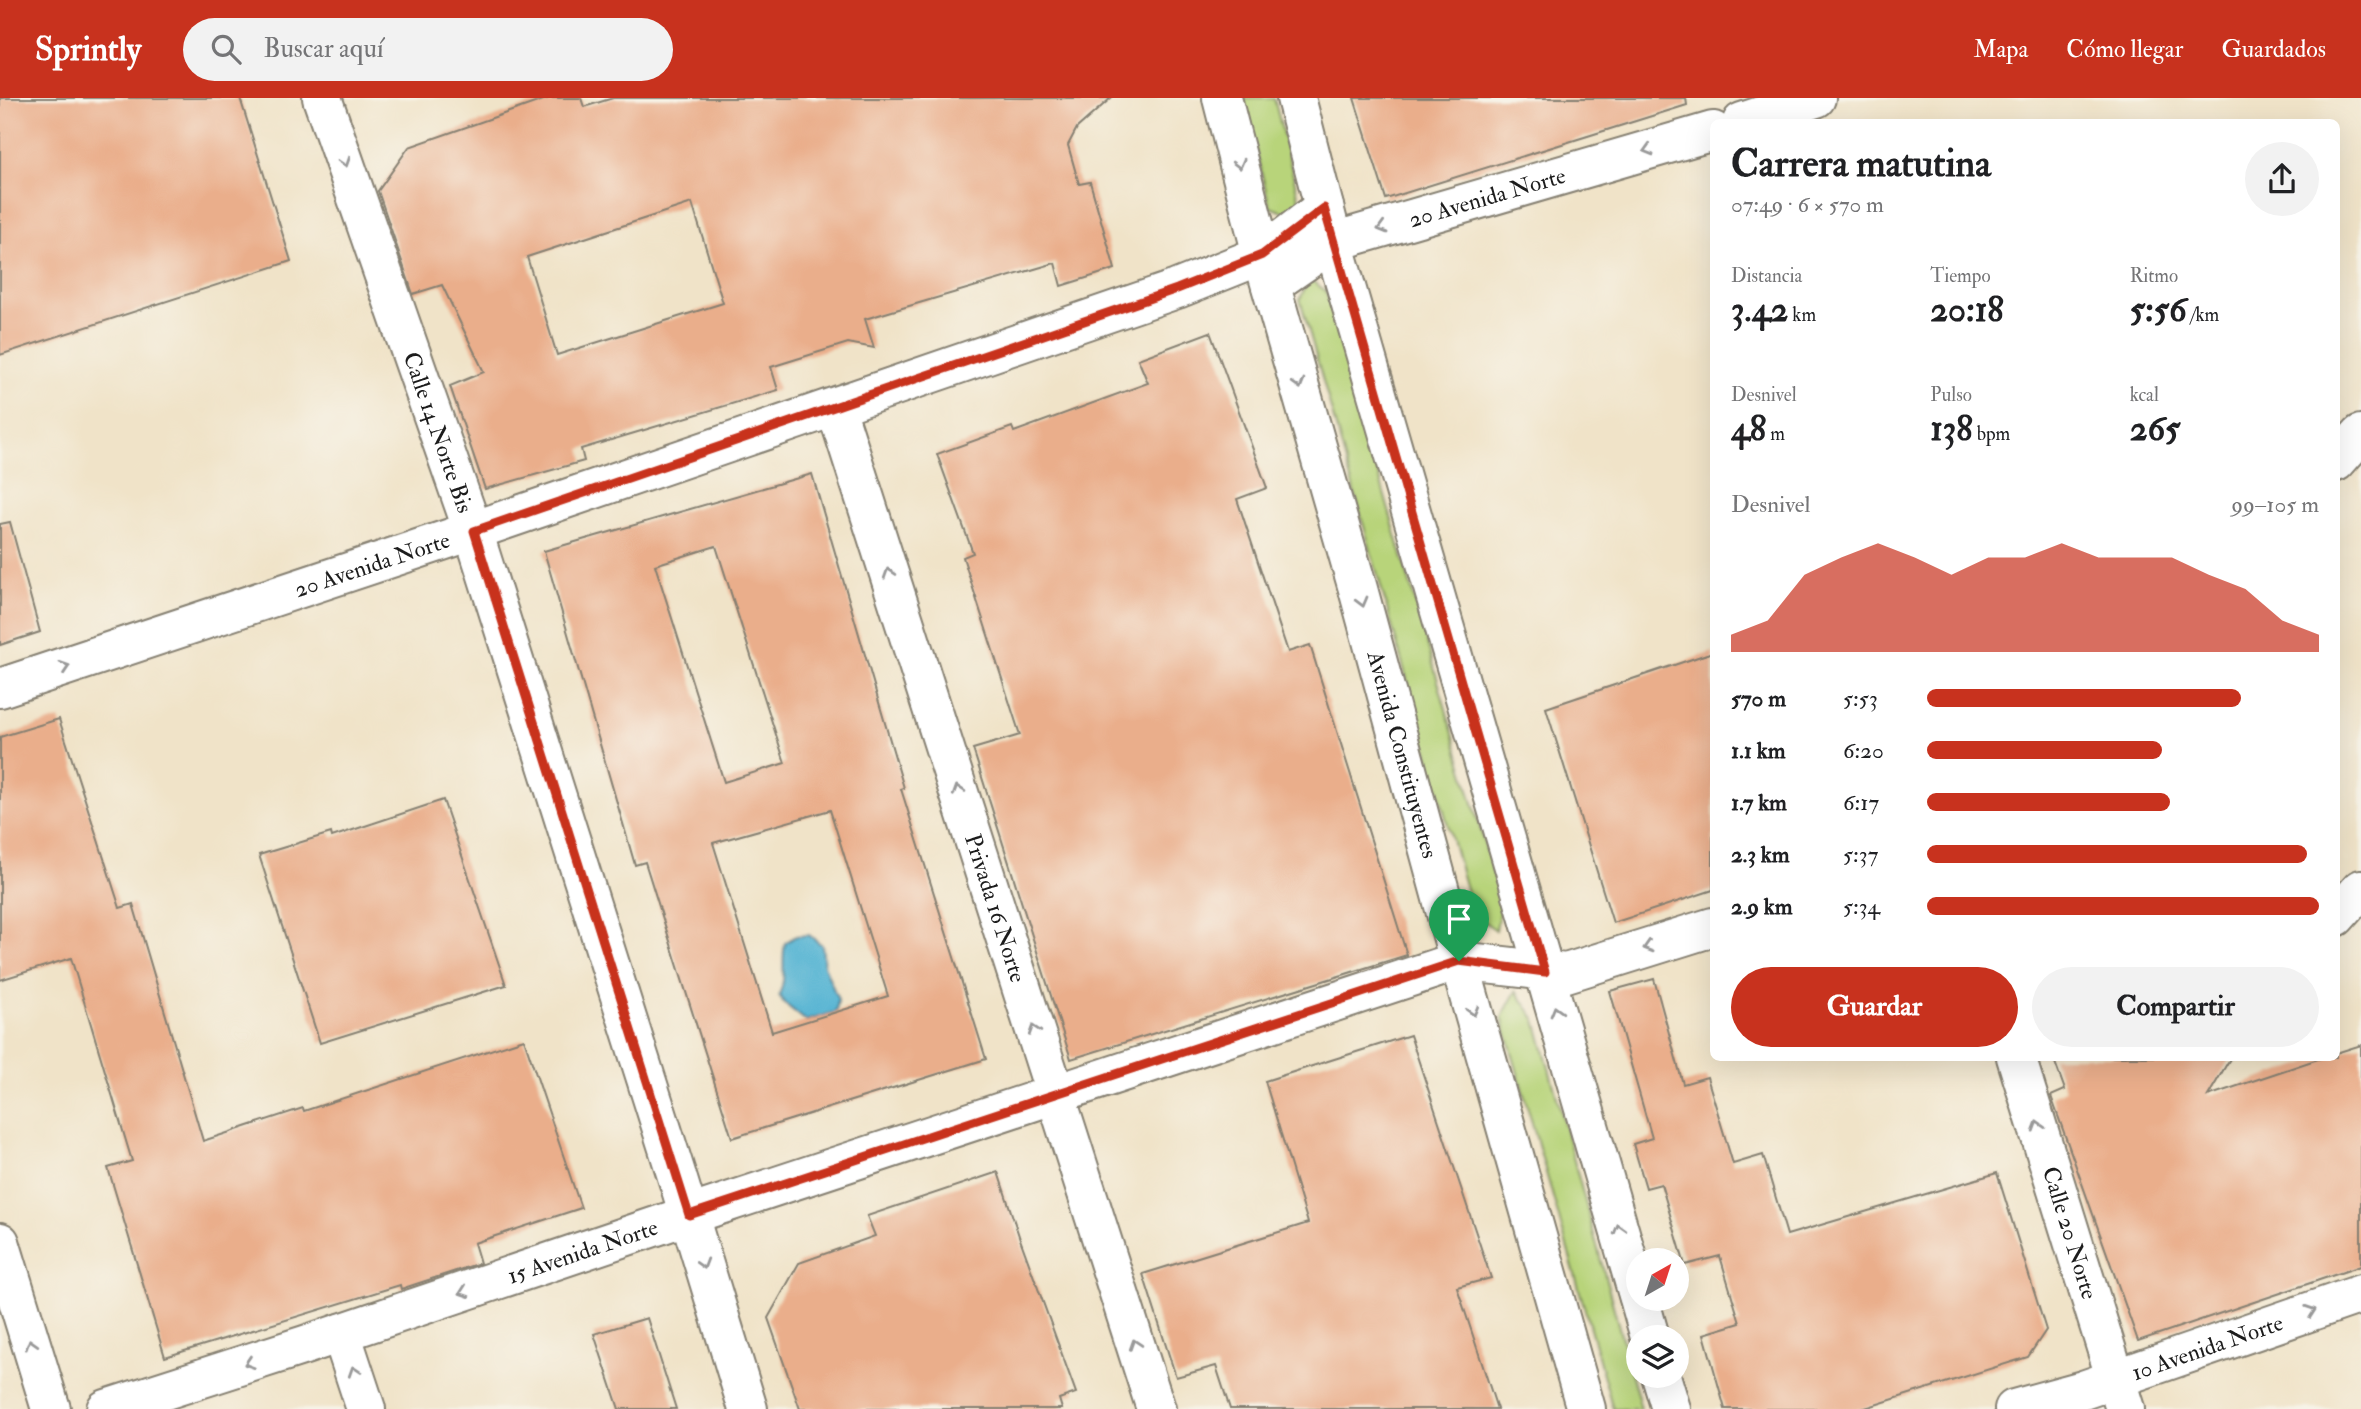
<!DOCTYPE html>
<html lang="es">
<head>
<meta charset="utf-8">
<style>
	:root { --surface:#fff; --page:#f2f2f2; --text:#202124; --muted:#757577; --accent:#c8321e }
	body { margin:0; font-family:"IM FELL Double Pica",serif; background:var(--page); color:var(--text); height:100vh; display:flex; flex-direction:column; font-size:26px; white-space:nowrap }
	* { box-sizing:border-box; margin:0 }
	p { font-size:23px; color:var(--muted) }
	.icon { flex:none; width:38px; height:38px; fill:none; stroke:currentColor; stroke-width:2; stroke-linecap:round; stroke-linejoin:round }
	.map { position:relative; flex:1; overflow:hidden }
	.panel { position:absolute; left:1710px; top:21px; width:630px; height:942px; display:flex; flex-direction:column; background:var(--surface); border-radius:10px; box-shadow:0 7px 28px #0002 }
	.panel>* { flex:none }
	.needle { width:46px; rotate:39deg }
	.controls { position:absolute; left:1626px; top:1150px; display:grid; gap:14px }
	.controls a { display:grid; place-items:center; width:63px; height:63px; border-radius:50%; background:var(--surface); box-shadow:0 7px 28px #0002; font-size:35px }
	.pin { position:absolute; display:grid; place-items:center; width:60px; height:60px; color:#fff; margin:-72px -30px; border-radius:50% 50% 50% 0; rotate:-45deg; box-shadow:0 0 7px #0007 }
	.pin .icon { rotate:45deg }
	.round { display:grid; place-items:center; flex:none; width:74px; height:74px; border-radius:37px; background:var(--page) }
	.overview { display:flex; align-items:center; justify-content:space-between; height:119px; padding:0 21px }
	h1 { font-size:38px; font-weight:700; line-height:52px }
	.figures { display:grid; grid-template-columns:repeat(3,1fr); gap:10px; height:119px; padding:7px 21px }
	.figures div { display:grid; align-content:center }
	.figures b { font-size:35px; font-weight:700 }
	.figures small { font-size:19px; font-weight:400 }
	.figures p { font-size:19px }
	.chart { height:196px; padding:14px 21px }
	.chart p { display:flex; justify-content:space-between }
	.chart svg { width:100%; height:126px; margin-top:7px; fill:var(--accent); opacity:.7 }
	.primary-button { display:flex; gap:14px; margin-top:auto; padding:14px 21px }
	.primary-button a { flex:1; height:80px; border-radius:42px; background:var(--accent); color:#fff; font-size:28px; font-weight:700; line-height:80px; text-align:center }
	.primary-button a+a { background:var(--page); color:var(--text) }
	ul { padding:0 21px; list-style:none; font-size:23px }
	li { display:grid; grid-template-columns:112px 84px 1fr; align-items:center; height:52px }
	li i { height:18px; border-radius:9px; background:var(--accent) }
	header { display:flex; align-items:center; gap:42px; box-sizing:border-box; height:98px; padding:0 35px; background:var(--accent); color:#fff }
	header strong { font-size:33px }
	nav { display:flex; gap:38px; margin-inline-start:auto; font-size:24px }
	.search { width:490px; height:63px; background:var(--page); display:flex; align-items:center; gap:18px; box-sizing:border-box; padding:0 24px; border-radius:38px; color:var(--muted); font-size:26px }
	.map>svg:first-child { display:block }
	.green { fill:#b8d47a; stroke:#6a784b; stroke-width:2 }
	.water { fill:#55b4d3; stroke:#386878; stroke-width:2 }
	.building { fill:#eaae8b; fill-rule:evenodd }
	.lines { fill:none; stroke-linecap:round; stroke-linejoin:round }
	.minor-casing { stroke:#868072; stroke-width:42 }
	.major-casing { stroke:#868072; stroke-width:42 }
	.minor { stroke:#fff; stroke-width:38 }
	.major { stroke:#fff; stroke-width:38 }
	.oneway { stroke:#999 }
	.route-casing { stroke:#fff; stroke-width:14 }
	.route { stroke:#c8321e; stroke-width:9 }
	.labels { text-anchor:middle; dominant-baseline:central; stroke-width:6; stroke-linejoin:round; paint-order:stroke }
	.street-label { font-size:23px; fill:#1c1c1c; stroke:#f7f3e8 }
</style>
</head>
<body>
<header>
<strong>Sprintly</strong>
<div class="search"><svg class="icon" aria-label="search" viewBox="0 0 24 24"><circle cx="10" cy="10" r="6"/><path d="M15 15l6 6"/></svg>Buscar aquí</div>
<nav><a>Mapa</a><a>Cómo llegar</a><a>Guardados</a></nav>
</header>
<div class="map">
<svg width="2361" height="1311" viewBox="0 0 2361 1311">
	<rect width="100%" height="100%" fill="#f7f3e8"/>
	<filter id="ink" filterUnits="userSpaceOnUse"><feTurbulence type="fractalNoise" baseFrequency=".0143" numOctaves="2"/><feDisplacementMap in="SourceGraphic" scale="14" xChannelSelector="R" yChannelSelector="G"/><feConvolveMatrix kernelMatrix="1 2 1 2 8 2 1 2 1" color-interpolation-filters="sRGB"/></filter>
	<filter id="wash" filterUnits="userSpaceOnUse"><feTurbulence type="fractalNoise" baseFrequency=".00686" numOctaves="4" result="noise"/><feDisplacementMap in="SourceGraphic" scale="28" xChannelSelector="R" yChannelSelector="G"/><feGaussianBlur stdDeviation="1.57" result="paint"/><feColorMatrix in="noise" values="0 0 0 0 0 0 0 0 0 0 0 0 0 0 0 0 0 1.4 0 .05"/><feComposite in="paint" operator="in"/></filter>
	<g filter="url(#wash)">
		<rect width="100%" height="100%" fill="#f0e3c8"/>
		<g class="green">
			<polygon points="1243,0 1274,0 1299,101 1289,116 1270,109"/>
			<polygon points="1309,181 1326,193 1501,803 1496,832 1473,816 1300,201"/>
			<polygon points="1516,893 1536,922 1641,1311 1613,1311 1502,919"/>
		</g>
		<path class="water" d="M 809,837 L 822,847 L 824,867 L 838,902 L 836,914 L 806,923 L 784,905 L 779,897 C 787,880 781,864 785,845 L 796,838 Z"/>
		<g id="blocks">
			<g class="building">
				<polygon points="0,0 240,0 291,163 0,257"/>
				<path d="M 549,0 L 581,0 L 584,9 L 613,0 L 1111,0 L 1077,30 L 1068,47 L 1079,86 L 1090,84 L 1115,171 L 1061,188 L 1055,165 L 865,221 L 874,250 L 848,245 L 771,269 L 778,292 L 581,351 L 584,363 L 485,391 L 450,288 L 484,274 L 442,187 L 413,196 L 378,93 L 409,49 ZM 692,105 L 723,205 L 557,257 L 527,159 Z"/>
				<polygon points="1354,0 1686,0 1687,7 1386,101"/>
				<polygon points="1210,234 1267,390 1237,401 1288,554 1310,547 1407,857 1071,961 973,651 1020,637 963,459 973,455 937,356 1012,329 1014,334 1148,285 1138,261"/>
				<path d="M 812,376 L 904,690 L 901,691 L 986,961 L 732,1040 L 645,764 L 635,767 L 544,453 ZM 716,448 L 785,665 L 724,684 L 655,467 ZM 830,712 L 888,898 L 772,934 L 713,745 Z"/>
				<polygon points="10,424 40,534 0,547 0,426"/>
				<polygon points="1713,554 1713,792 1613,825 1546,610"/>
				<polygon points="59,621 120,810 133,806 203,1043 303,1010 304,1013 524,941 581,1110 474,1145 480,1165 401,1191 400,1187 165,1259 108,1070 132,1063 71,860 0,882 0,639"/>
				<polygon points="443,702 506,887 320,945 259,757 331,735 332,739"/>
				<polygon points="1654,881 1683,986 1707,979 1733,1066 1763,1057 1787,1137 1997,1075 2046,1232 2028,1259 1862,1311 1725,1311 1704,1236 1740,1225 1720,1158 1685,1167 1661,1086 1646,1090 1633,1046 1652,1040 1610,893"/>
				<polygon points="1410,937 1491,1180 1457,1189 1497,1311 1230,1311 1216,1268 1176,1279 1143,1176 1308,1125 1265,983"/>
				<polygon points="2361,947 2361,1168 2138,1243 2051,998 2065,992 2053,959 2231,959 2208,998 2324,959 2336,959 2336,955"/>
				<polygon points="998,1074 1020,1141 1076,1295 1059,1301 1062,1311 800,1311 768,1220 799,1165 875,1138 867,1118"/>
				<polygon points="647,1220 676,1311 619,1311 594,1236"/>
			</g>
		</g>
	</g>
	<g filter="url(#ink)">
		<use href="#blocks" fill-opacity="0" stroke="#868072" stroke-width="2"/>
		<g class="lines">
			<defs>
				<g id="minor">
					<path id="s1" d="M 322,0 L 473,433 L 679,1085 L 748,1311"/>
					<polyline points="1742,24 1816,0"/>
					<path id="s2" d="M 1271,187 L 1333,144 L 1713,33"/>
					<path id="s3" d="M 836,310 L 1156,1311"/>
					<polyline points="2336,364 2361,336"/>
					<path id="s4" d="M 0,590 L 487,428 L 1177,191 L 1262,157 L 1324,109"/>
					<polyline points="2336,819 2361,791"/>
					<path id="s5" d="M 2016,959 L 2125,1311"/>
					<polyline points="0,1144 51,1311"/>
					<polyline points="341,1235 366,1311"/>
					<path id="s6" d="M 106,1311 L 305,1247 L 689,1117 L 1459,863 L 1566,875 L 1713,829"/>
					<path id="s7" d="M 2014,1311 L 2083,1292 L 2361,1196"/>
				</g>
				<g id="major">
					<path id="s8" d="M 1222,0 L 1262,157 L 1358,491 L 1459,863 L 1586,1311"/>
					<polyline points="1296,0 1333,144 1638,1197"/>
					<polyline points="1639,1200 1650,1239"/>
					<polyline points="1661,1278 1671,1311"/>
				</g>
			</defs>
			<use href="#minor" class="minor-casing"/>
			<use href="#major" class="major-casing"/>
			<use href="#minor" class="minor"/>
			<use href="#major" class="major"/>
		</g>
		<defs><path id="oneway-chevron" d="M-2-3.5L2.5 0L-2 3.5" fill="none" stroke-width="1.6" stroke-linecap="round" stroke-linejoin="round" transform="scale(1.75)"/></defs>
		<g class="oneway">
			<use href="#oneway-chevron" transform="translate(1648 52) rotate(164)"/>
			<use href="#oneway-chevron" transform="translate(345 64) rotate(71)"/>
			<use href="#oneway-chevron" transform="translate(1239 66) rotate(76)"/>
			<use href="#oneway-chevron" transform="translate(1382 130) rotate(164)"/>
			<use href="#oneway-chevron" transform="translate(1299 286) rotate(74)"/>
			<use href="#oneway-chevron" transform="translate(889 475) rotate(-108)"/>
			<use href="#oneway-chevron" transform="translate(1362 504) rotate(75)"/>
			<use href="#oneway-chevron" transform="translate(65 569) rotate(-18)"/>
			<use href="#oneway-chevron" transform="translate(958 692) rotate(-108)"/>
			<use href="#oneway-chevron" transform="translate(1648 849) rotate(163)"/>
			<use href="#oneway-chevron" transform="translate(1473 913) rotate(74)"/>
			<use href="#oneway-chevron" transform="translate(1556 913) rotate(-106)"/>
			<use href="#oneway-chevron" transform="translate(1034 932) rotate(-108)"/>
			<use href="#oneway-chevron" transform="translate(2038 1028) rotate(-107)"/>
			<use href="#oneway-chevron" transform="translate(1619 1131) rotate(-106)"/>
			<use href="#oneway-chevron" transform="translate(703 1166) rotate(73)"/>
			<use href="#oneway-chevron" transform="translate(464 1194) rotate(161)"/>
			<use href="#oneway-chevron" transform="translate(2311 1213) rotate(-19)"/>
			<use href="#oneway-chevron" transform="translate(31 1246) rotate(-107)"/>
			<use href="#oneway-chevron" transform="translate(1135 1246) rotate(-108)"/>
			<use href="#oneway-chevron" transform="translate(249 1265) rotate(162)"/>
			<use href="#oneway-chevron" transform="translate(354 1273) rotate(-108)"/>
		</g>
	</g>
	<g class="lines" filter="url(#ink)">
		<defs>
			<polygon id="route" points="1324,110 1545,874 1459,863 689,1117 474,433 1177,191 1262,157"/>
		</defs>
		<use href="#route" class="route-casing"/>
		<use href="#route" class="route"/>
	</g>
	<g class="labels">
		<g class="street-label">
			<text stroke="none"><textPath href="#s2" startOffset="236">20 Avenida Norte</textPath></text>
			<text stroke="none"><textPath href="#s1" startOffset="354">Calle 14 Norte Bis</textPath></text>
			<text stroke="none"><textPath href="#s4" startOffset="392">20 Avenida Norte</textPath></text>
			<text stroke="none"><textPath href="#s8" startOffset="681">Avenida Constituyentes</textPath></text>
			<text stroke="none"><textPath href="#s3" startOffset="525">Privada 16 Norte</textPath></text>
			<text stroke="none"><textPath href="#s5" startOffset="184">Calle 20 Norte</textPath></text>
			<text stroke="none"><textPath href="#s6" startOffset="502">15 Avenida Norte</textPath></text>
			<text stroke="none"><textPath href="#s7" startOffset="203">10 Avenida Norte</textPath></text>
		</g>
	</g>
</svg>
<div class="controls">
<a><svg class="needle" viewBox="-14 -14 28 28"><path d="M0-13l5 13h-10z" fill="#e53935"/><path d="M0 13l5-13h-10z" fill="#757577"/></svg></a>
<a><svg class="icon" aria-label="layers" viewBox="0 0 24 24"><path d="M12 4l9 5-9 5-9-5zM3 14l9 5 9-5"/></svg></a>
</div>
<div class="pin" style="left:1459px;top:863px;background:#1e9e55"><svg class="icon" aria-label="arrive" viewBox="0 0 24 24"><path d="M6 21V4h12l-3 4 3 4H6"/></svg></div>
<section class="panel">
<div class="overview"><div><h1>Carrera matutina</h1><p>07:49 · 6 × 570 m</p></div><a class="round"><svg class="icon" aria-label="share" viewBox="0 0 24 24"><path d="M12 15V3M7 8l5-5 5 5M5 13v7h14v-7"/></svg></a></div>
<div class="figures">
<div><p>Distancia</p><b>3.42<small> km</small></b></div>
<div><p>Tiempo</p><b>20:18</b></div>
<div><p>Ritmo</p><b>5:56<small> /km</small></b></div>
</div>
<div class="figures">
<div><p>Desnivel</p><b>48<small> m</small></b></div>
<div><p>Pulso</p><b>138<small> bpm</small></b></div>
<div><p>kcal</p><b>265</b></div>
</div>
<div class="chart"><p><span>Desnivel</span>99–105 m</p>
<svg viewBox="0 0 160 44" preserveAspectRatio="none"><path d="M0 44V38L10 33L20 17L30 11L40 6L50 11L60 17L70 11L80 11L90 6L100 11L110 11L120 11L130 17L140 22L150 33L160 38V44z"/></svg>
</div>
<ul>
<li><b>570 m</b>5:53<i style="width:80%"></i></li>
<li><b>1.1 km</b>6:20<i style="width:60%"></i></li>
<li><b>1.7 km</b>6:17<i style="width:62%"></i></li>
<li><b>2.3 km</b>5:37<i style="width:97%"></i></li>
<li><b>2.9 km</b>5:34<i style="width:100%"></i></li>
</ul>
<div class="primary-button"><a>Guardar</a><a>Compartir</a></div>
</section>
</div>
</body>
</html>
